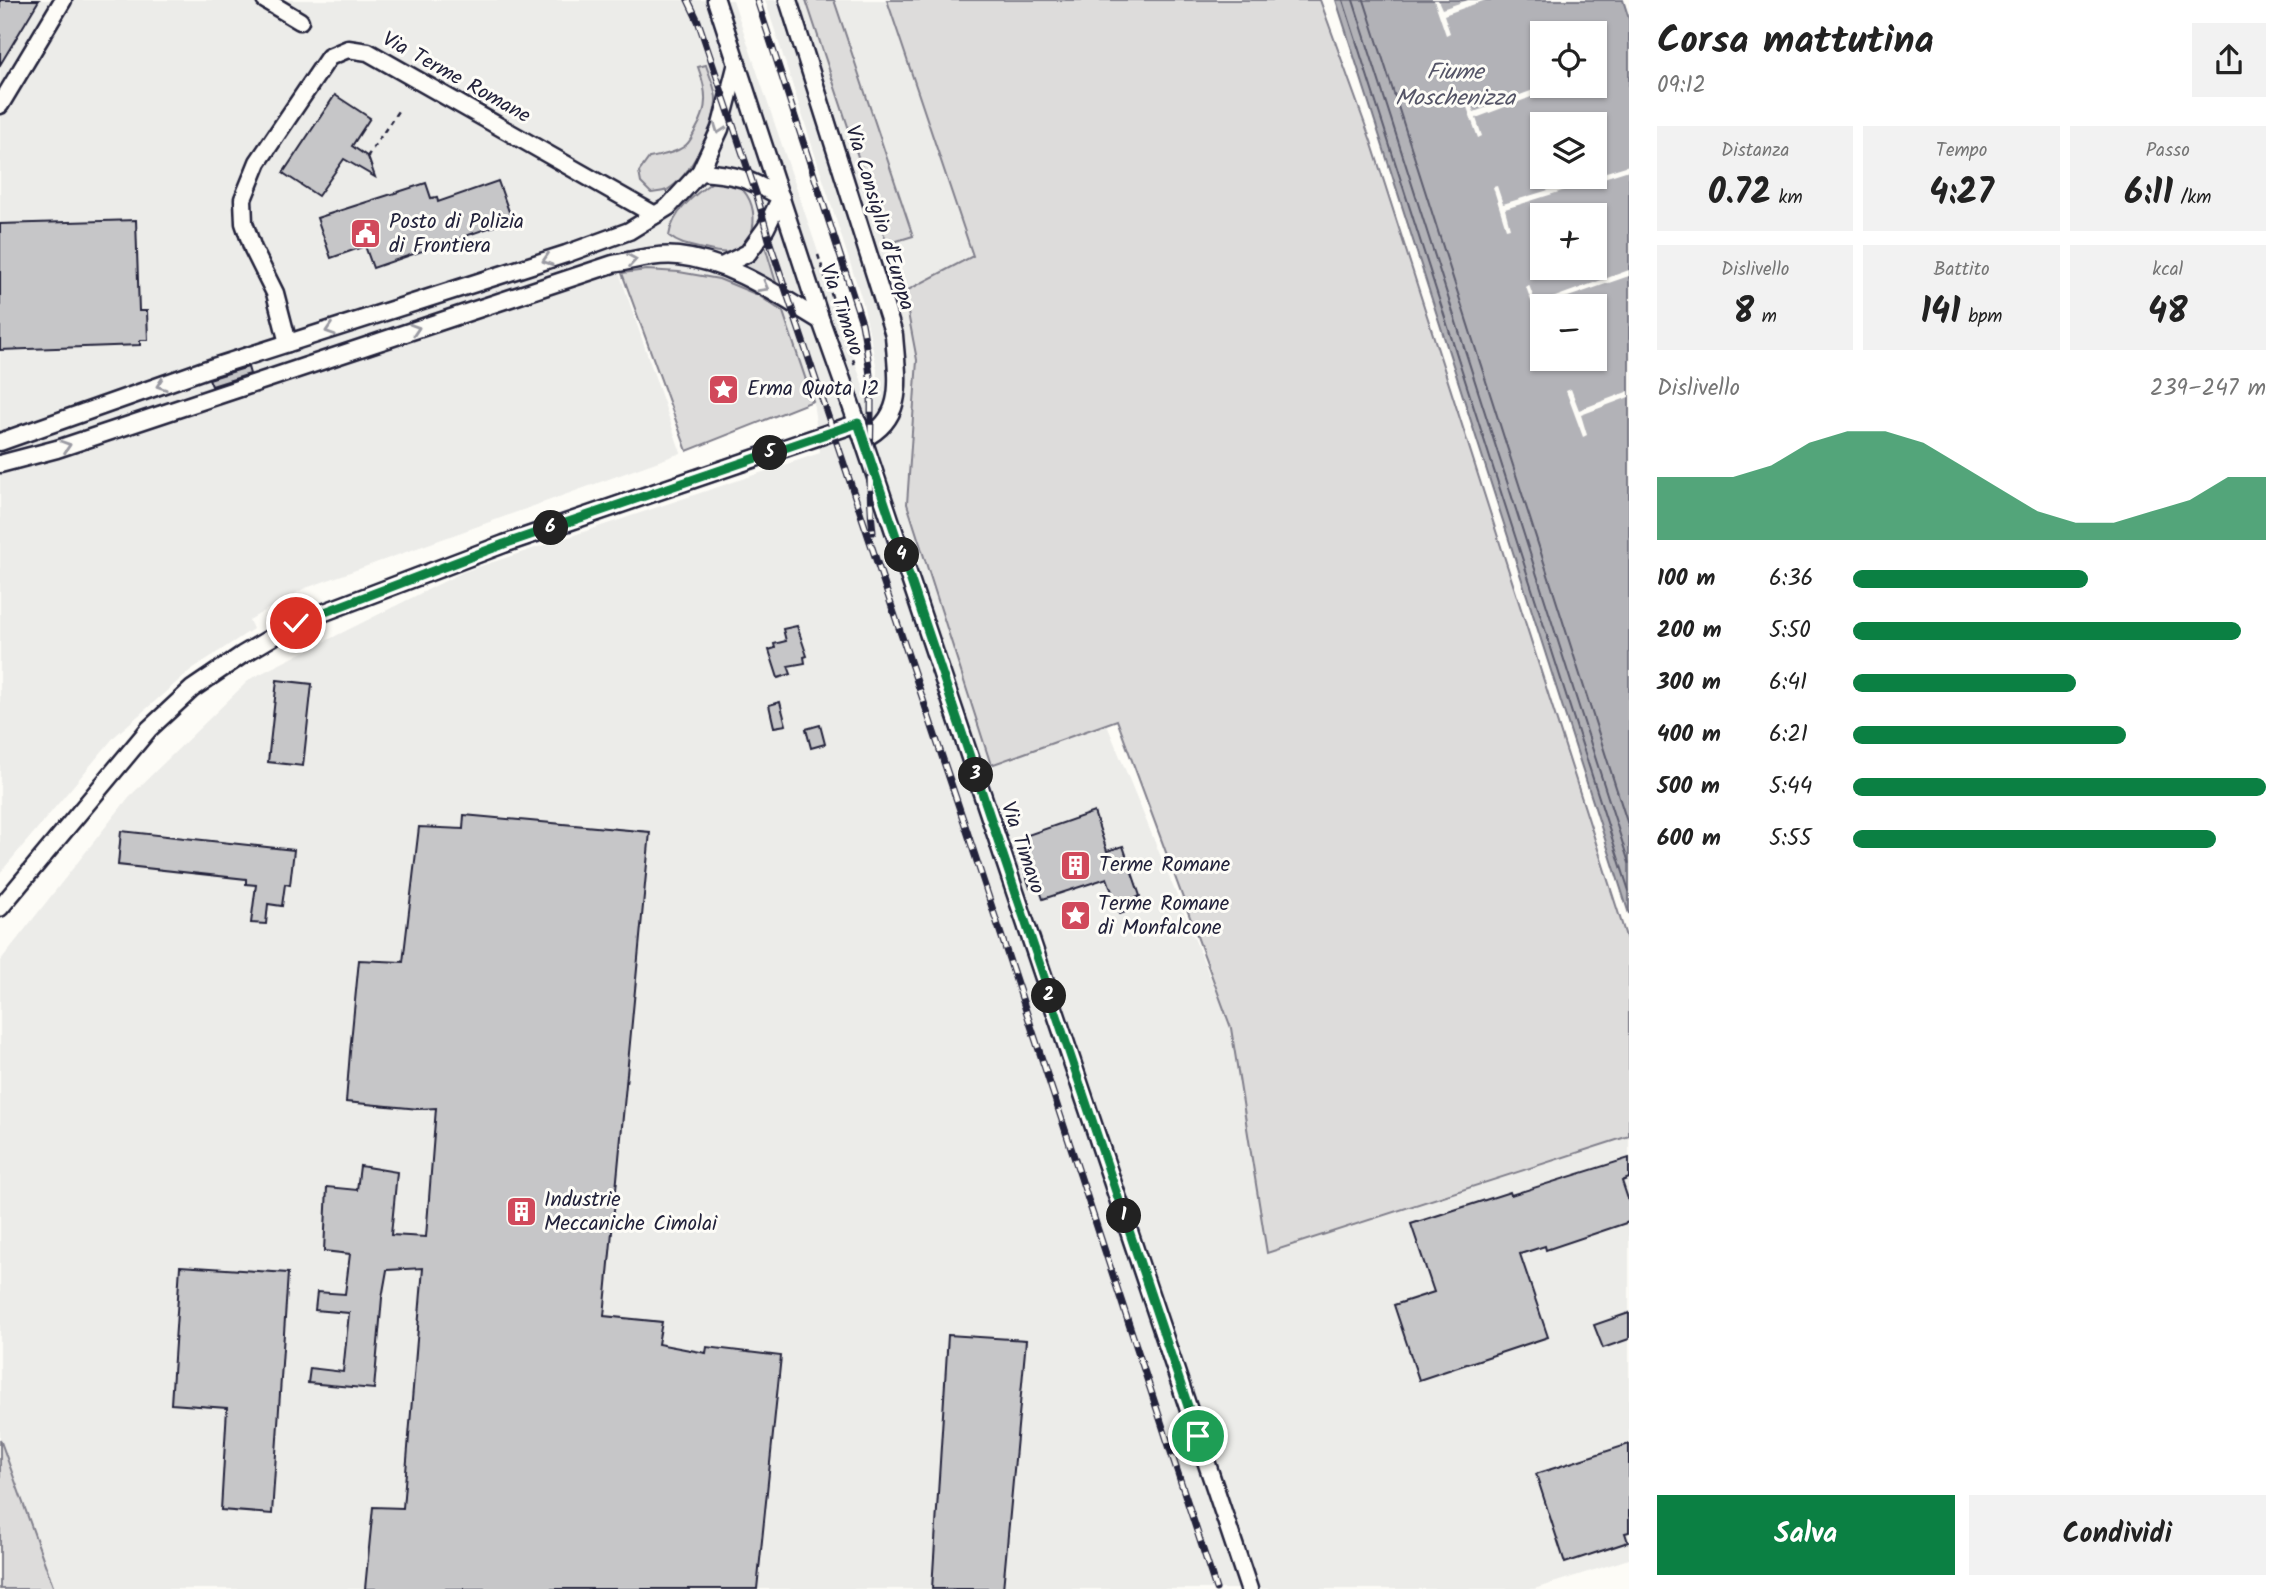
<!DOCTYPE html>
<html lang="it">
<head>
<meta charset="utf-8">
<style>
	:root { --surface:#fff; --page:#f2f2f2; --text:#222; --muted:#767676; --accent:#0b8043 }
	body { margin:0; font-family:Kalam,sans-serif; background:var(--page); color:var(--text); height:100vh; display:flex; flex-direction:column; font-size:26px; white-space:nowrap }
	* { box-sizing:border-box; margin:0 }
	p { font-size:23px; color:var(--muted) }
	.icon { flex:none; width:38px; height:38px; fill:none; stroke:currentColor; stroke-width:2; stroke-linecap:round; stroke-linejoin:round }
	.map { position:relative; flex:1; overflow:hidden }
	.drawer { display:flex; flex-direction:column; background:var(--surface); width:665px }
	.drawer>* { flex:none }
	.tools { position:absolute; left:1530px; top:21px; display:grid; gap:14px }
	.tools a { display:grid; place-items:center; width:77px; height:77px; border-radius:0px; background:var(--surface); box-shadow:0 2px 5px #0004; font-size:35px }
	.pin { position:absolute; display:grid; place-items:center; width:60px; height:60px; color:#fff; margin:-30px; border:4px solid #fff; border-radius:50%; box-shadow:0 2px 7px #0007 }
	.km { position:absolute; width:35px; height:35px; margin:-18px; border-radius:50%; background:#222; color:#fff; font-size:19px; line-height:35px; text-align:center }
	.round { display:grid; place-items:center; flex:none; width:74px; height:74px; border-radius:0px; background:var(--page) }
	.headline { display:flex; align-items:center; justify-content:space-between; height:119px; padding:0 28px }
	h1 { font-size:38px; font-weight:700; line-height:52px }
	.figures { display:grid; grid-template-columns:repeat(3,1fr); gap:10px; height:119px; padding:7px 28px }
	.figures div { display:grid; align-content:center; border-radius:0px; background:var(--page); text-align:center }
	.figures b { font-size:35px; font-weight:700 }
	.figures small { font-size:19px; font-weight:400 }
	.figures p { font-size:19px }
	.chart { height:196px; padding:14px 28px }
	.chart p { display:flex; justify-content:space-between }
	.chart svg { width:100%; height:126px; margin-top:7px; fill:var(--accent); opacity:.7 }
	.primary-button { display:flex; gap:14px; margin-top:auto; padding:14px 28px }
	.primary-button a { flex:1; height:80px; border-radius:0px; background:var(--accent); color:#fff; font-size:28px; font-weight:700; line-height:80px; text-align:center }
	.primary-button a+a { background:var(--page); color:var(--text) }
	ul { padding:0 28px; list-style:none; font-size:23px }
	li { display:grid; grid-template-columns:112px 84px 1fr; align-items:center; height:52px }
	li i { height:18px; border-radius:9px; background:var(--accent) }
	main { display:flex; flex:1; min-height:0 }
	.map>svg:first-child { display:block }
	.built { fill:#ecece9 }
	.green { fill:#dddcdb; stroke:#807f8b; stroke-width:2 }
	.water { fill:#b2b2b7; stroke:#787885; stroke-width:2; fill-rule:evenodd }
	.pier { fill:#fdfcf7 }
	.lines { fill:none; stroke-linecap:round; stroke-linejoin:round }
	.shore { stroke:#5c5c6d; stroke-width:2 }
	.building { fill:#c6c6c8; stroke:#22223b; stroke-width:2 }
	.minor-casing { stroke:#22223b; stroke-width:21 }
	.path { stroke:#22223b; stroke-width:2.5; stroke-dasharray:5 5; stroke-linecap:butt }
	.minor { stroke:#fdfcf7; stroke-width:16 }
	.rail-casing { stroke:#22223b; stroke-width:7 }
	.rail { stroke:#fdfcf7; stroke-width:4.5; stroke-dasharray:13; stroke-linecap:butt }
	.oneway { stroke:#9a9aa2 }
	.route-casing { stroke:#fff; stroke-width:14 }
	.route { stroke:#0b8043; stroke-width:9 }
	.labels { text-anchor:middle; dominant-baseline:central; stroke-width:6; stroke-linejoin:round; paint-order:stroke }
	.street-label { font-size:21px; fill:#22223b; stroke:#fdfcf7 }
	.poi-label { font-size:21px; fill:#22223b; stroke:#fdfcf7; text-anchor:start }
	.water-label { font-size:23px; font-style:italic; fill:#545466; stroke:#fdfcf7 }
</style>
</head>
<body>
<main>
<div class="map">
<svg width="1629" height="1589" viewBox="0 0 1629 1589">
	<rect width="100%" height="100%" fill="#fdfcf7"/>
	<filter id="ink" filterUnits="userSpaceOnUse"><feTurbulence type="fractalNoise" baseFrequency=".0143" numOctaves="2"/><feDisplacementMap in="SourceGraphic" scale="14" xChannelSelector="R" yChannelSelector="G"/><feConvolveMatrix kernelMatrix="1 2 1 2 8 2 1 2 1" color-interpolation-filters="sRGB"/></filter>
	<g filter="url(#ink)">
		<polygon class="built" points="0,0 733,0 875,421 877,369 863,303 765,0 887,0 973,256 905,292 917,360 907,504 991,765 1107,725 1231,1028 1267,1253 1629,1136 1629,1559 1534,1589 54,1589 0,1439 0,961 129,797 250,679 463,572 820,453 813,401 783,311 758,295 719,279 679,272 647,270 619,272 681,453 303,589 249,620 253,629 192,669 115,736 0,873"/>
		<g class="green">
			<polygon points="806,0 834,0 913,236 887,244"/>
			<polygon points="887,0 1320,0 1371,141 1629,946 1629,1136 1267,1253 1231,1028 1117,720 991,765 907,504 917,360 904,292 973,256"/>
			<path d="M 706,65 C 709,75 717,90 716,101 C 714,128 691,176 667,190 C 662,192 656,192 651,193 L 641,183 L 639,172 L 649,158 C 660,156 677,153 686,145 C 690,142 693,135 695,131 C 709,108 707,91 698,67 Z"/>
			<path d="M 714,181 C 719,181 725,181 730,182 C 759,190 763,244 732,252 C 724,254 712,251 704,249 C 690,246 680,245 669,236 C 672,212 695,194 714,181 Z"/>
			<polygon points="765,246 777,286 740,268 754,260"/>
			<polygon points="647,270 679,272 719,279 758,295 783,312 813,401 687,451 622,273"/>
			<polygon points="0,1439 54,1589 0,1589"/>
		</g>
		<path class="water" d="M 1336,0 L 1623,0 L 1629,19 L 1629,914 ZM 1542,33 L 1594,33 L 1594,86 L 1542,86 ZM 1542,124 L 1594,124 L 1594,177 L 1542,177 ZM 1542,215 L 1594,215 L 1594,268 L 1542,268 ZM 1542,306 L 1594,306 L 1594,359 L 1542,359 Z"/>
		<g class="pier">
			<polygon points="1434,0 1438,0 1442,9 1468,0 1486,0 1444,15 1450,33 1446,35"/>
			<polygon points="1544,86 1560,86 1476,118 1482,136 1478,138 1463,96 1467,95 1474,112"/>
			<polygon points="1629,165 1629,170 1505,209 1510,228 1506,229 1493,187 1497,186 1503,204"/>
			<polygon points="1629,270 1629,276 1542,306 1539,309 1542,317 1541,329 1526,287 1529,285 1536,304"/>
			<polygon points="1571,389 1579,410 1629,391 1629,397 1581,415 1587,435 1583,437 1566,391"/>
		</g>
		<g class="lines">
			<g class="shore">
				<polyline points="1343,0 1629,891"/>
				<polyline points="1353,0 1629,863"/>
				<polyline points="1364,0 1629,828"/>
			</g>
		</g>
		<g class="building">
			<polygon points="0,0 39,0 0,65"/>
			<polygon points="335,95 370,118 352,146 368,157 375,177 344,159 318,196 283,173"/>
			<polygon points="498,181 512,220 373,268 365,246 331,258 317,218 426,183 431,198 437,197 438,202"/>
			<polygon points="136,220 139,311 147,311 148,340 140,340 140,345 0,350 0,224"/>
			<polygon points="248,367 250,374 212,386 209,379"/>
			<polygon points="797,626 807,656 804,657 805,663 788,666 791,674 778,678 769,650 775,648 774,644 786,641 783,629"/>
			<polygon points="277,680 312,684 303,766 268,762"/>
			<polygon points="780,702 786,725 774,727 769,705"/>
			<polygon points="820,725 825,744 811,748 806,729"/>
			<polygon points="1094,812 1107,851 1123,846 1140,896 1134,899 1136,908 1120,914 1107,878 1043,899 1038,885 1030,888 1018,851 1026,848 1022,837"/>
			<polygon points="464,815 650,832 604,1316 662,1322 658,1344 706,1353 707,1347 781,1356 757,1589 365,1589 373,1507 403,1508 423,1268 387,1270 382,1298 374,1389 308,1383 310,1368 343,1372 349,1313 315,1310 317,1292 345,1294 350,1254 324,1251 327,1187 357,1190 360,1166 397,1172 391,1235 426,1237 436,1108 419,1109 346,1102 350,1052 359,960 403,962 419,827 463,829"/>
			<polygon points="121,831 294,850 290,885 285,884 282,906 268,904 266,924 251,923 256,885 246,884 246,879 118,865"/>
			<polygon points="1629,1158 1629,1178 1622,1181 1629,1202 1629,1222 1546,1250 1545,1246 1520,1254 1548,1337 1419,1380 1394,1305 1434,1292 1411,1224 1510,1192 1511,1195"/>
			<polygon points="180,1266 288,1273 272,1514 221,1510 227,1408 171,1404"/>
			<polygon points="1629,1313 1629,1339 1603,1348 1594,1325"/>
			<polygon points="948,1335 1026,1340 1003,1589 932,1589"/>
			<polygon points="1629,1444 1629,1532 1625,1533 1628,1542 1565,1563 1536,1474"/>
		</g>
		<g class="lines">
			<defs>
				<g id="minor">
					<polyline points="265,0 300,21"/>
					<polyline points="716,0 821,321 863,439 1249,1589"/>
					<path d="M 788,0 L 894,335 C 897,377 907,418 863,439"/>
					<polyline points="0,105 63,0"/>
					<path d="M 700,172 C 736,174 749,179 781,197 L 766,228 L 748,253 L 722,266"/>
					<polyline points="288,343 275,293 253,249 244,223 243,199 258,162 329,57 348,49 368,52 655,215"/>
					<polyline points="0,442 204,370 566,254 629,231 668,207 700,172 720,129 737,63"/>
					<path d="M 0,464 L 57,449 L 613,264 C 634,260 657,254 678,256 C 732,262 776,294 821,321"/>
					<polyline points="0,908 149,729 192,689 242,655 296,623 504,544 858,423"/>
				</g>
			</defs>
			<use href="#minor" class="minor-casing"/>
			<g class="path">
				<polyline points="367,157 398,111"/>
				<polyline points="818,255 856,368"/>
			</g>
			<use href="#minor" class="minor"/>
			<defs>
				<g id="rail">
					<polyline points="688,0 698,21 757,196 770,243 965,825 1216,1589"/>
					<path d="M 757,0 L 862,323 C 866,345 870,367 871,389 C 872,437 867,484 873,532"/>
				</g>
			</defs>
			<use href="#rail" class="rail-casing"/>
			<use href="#rail" class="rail"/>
		</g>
		<defs><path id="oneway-chevron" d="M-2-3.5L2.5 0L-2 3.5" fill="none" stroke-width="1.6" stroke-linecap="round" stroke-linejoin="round" transform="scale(1.75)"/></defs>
		<g class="oneway">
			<use href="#oneway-chevron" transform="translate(719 129) rotate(110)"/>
			<use href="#oneway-chevron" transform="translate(547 260) rotate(162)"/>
			<use href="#oneway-chevron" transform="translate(632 260) rotate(-10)"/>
			<use href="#oneway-chevron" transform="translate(764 287) rotate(29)"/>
			<use href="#oneway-chevron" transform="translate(415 329) rotate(-18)"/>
			<use href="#oneway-chevron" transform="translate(330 330) rotate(162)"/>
			<use href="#oneway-chevron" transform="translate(161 385) rotate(161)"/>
			<use href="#oneway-chevron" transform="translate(66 446) rotate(-18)"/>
		</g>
	</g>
	<g class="lines" filter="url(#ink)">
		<defs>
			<polyline id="route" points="296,623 504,544 858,423 1198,1436"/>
		</defs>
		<use href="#route" class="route-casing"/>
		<use href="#route" class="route"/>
	</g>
	<defs>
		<symbol id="civic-square" viewBox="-11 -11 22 22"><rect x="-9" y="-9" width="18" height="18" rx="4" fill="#d1495b" stroke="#fdfcf7"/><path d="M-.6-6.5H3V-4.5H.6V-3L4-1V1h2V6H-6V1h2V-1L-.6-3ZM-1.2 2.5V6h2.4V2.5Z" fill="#fff"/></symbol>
		<symbol id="sight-square" viewBox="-11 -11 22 22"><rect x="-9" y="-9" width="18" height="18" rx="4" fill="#d1495b" stroke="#fdfcf7"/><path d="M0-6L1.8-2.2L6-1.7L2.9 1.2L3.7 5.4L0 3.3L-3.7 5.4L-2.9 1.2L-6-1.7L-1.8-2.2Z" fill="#fff"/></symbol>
		<symbol id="building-square" viewBox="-11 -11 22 22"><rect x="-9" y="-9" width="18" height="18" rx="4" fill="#d1495b" stroke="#fdfcf7"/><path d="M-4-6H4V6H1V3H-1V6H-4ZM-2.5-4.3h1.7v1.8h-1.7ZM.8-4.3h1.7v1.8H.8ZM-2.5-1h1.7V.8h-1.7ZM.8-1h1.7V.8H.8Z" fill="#fff"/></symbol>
	</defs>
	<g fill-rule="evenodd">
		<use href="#civic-square" x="348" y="216" width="35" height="35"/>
		<use href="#sight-square" x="706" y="372" width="35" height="35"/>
		<use href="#building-square" x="1058" y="848" width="35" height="35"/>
		<use href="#sight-square" x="1058" y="898" width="35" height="35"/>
		<use href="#building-square" x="504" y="1194" width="35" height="35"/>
	</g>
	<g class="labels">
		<g class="street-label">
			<text transform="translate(456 78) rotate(29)">Via Terme Romane</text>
			<text transform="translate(879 218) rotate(73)">Via Consiglio d'Europa</text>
			<text transform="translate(841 310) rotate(71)">Via Timavo</text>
			<text transform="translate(1022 848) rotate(71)">Via Timavo</text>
		</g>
		<g class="poi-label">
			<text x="389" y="222">Posto di Polizia<tspan x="389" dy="24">di Frontiera</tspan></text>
			<text x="747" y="389">Erma Quota 12</text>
			<text x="1099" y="865">Terme Romane</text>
			<text x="1098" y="904">Terme Romane<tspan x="1098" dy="24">di Monfalcone</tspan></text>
			<text x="544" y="1200">Industrie<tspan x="544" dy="24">Meccaniche Cimolai</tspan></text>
		</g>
		<g class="water-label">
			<text x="1455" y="73">Fiume<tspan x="1455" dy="26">Moschenizza</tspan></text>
		</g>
	</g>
</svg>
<div class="tools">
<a><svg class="icon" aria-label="locate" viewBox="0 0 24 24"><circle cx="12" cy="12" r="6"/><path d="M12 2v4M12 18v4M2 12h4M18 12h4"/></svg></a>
<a><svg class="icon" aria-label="layers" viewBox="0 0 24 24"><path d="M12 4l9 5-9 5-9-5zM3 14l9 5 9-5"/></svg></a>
<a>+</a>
<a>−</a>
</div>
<div class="pin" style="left:1198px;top:1436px;background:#1e9e55"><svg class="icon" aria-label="arrive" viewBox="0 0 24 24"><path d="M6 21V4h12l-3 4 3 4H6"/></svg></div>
<div class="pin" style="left:296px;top:623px;background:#d93025"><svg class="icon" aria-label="check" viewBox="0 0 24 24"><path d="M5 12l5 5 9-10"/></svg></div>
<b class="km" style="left:1124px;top:1216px">1</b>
<b class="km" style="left:1049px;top:996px">2</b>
<b class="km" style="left:976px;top:775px">3</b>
<b class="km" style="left:902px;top:555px">4</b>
<b class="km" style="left:770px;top:453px">5</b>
<b class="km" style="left:551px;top:528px">6</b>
</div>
<section class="drawer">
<div class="headline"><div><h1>Corsa mattutina</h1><p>09:12</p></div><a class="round"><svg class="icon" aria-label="share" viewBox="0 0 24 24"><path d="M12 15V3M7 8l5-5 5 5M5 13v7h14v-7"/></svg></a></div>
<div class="figures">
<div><p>Distanza</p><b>0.72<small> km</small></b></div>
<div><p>Tempo</p><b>4:27</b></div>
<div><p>Passo</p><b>6:11<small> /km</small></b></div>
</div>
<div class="figures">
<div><p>Dislivello</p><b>8<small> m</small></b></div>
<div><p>Battito</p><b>141<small> bpm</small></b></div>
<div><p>kcal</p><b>48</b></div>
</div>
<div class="chart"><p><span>Dislivello</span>239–247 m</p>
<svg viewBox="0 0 160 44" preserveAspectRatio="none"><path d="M0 44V22L10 22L20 22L30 18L40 10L50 6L60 6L70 10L80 18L90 26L100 34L110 38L120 38L130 34L140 30L150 22L160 22V44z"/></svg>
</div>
<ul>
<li><b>100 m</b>6:36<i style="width:57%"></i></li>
<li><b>200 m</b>5:50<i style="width:94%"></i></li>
<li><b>300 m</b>6:41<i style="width:54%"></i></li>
<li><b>400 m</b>6:21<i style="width:66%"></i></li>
<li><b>500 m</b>5:44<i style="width:100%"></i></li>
<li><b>600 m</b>5:55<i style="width:88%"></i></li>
</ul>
<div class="primary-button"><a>Salva</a><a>Condividi</a></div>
</section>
</main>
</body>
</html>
